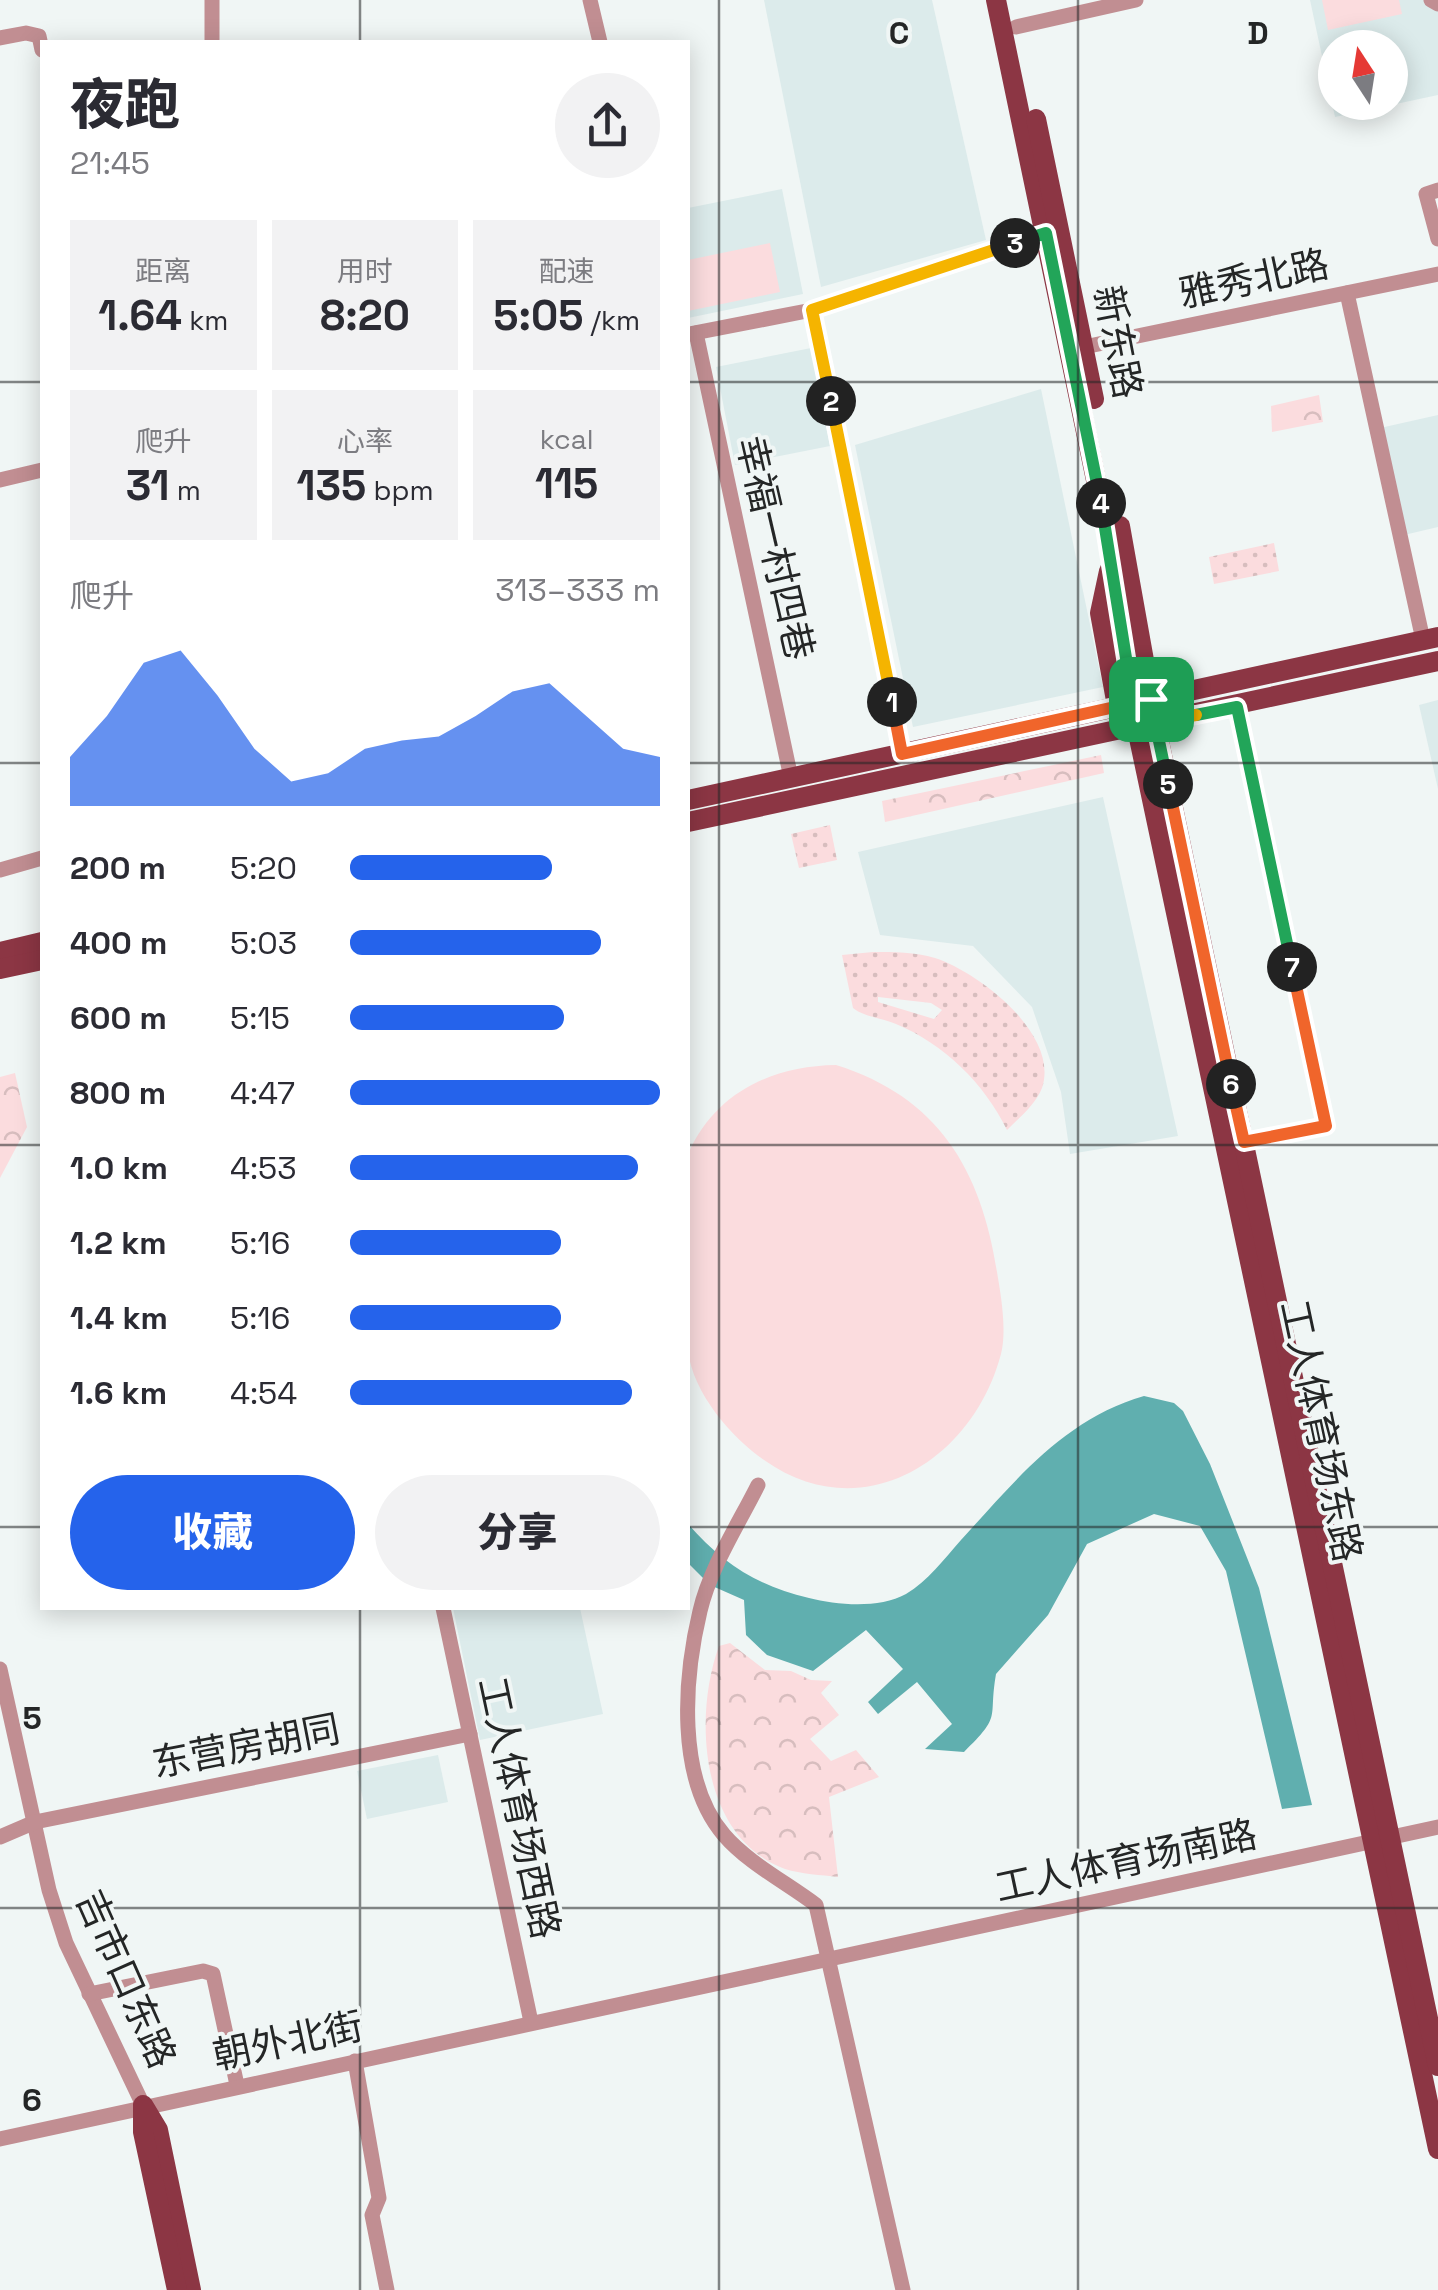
<!DOCTYPE html>
<html lang="zh">
<head>
<meta charset="utf-8">
<style>
	:root { --surface:#fff; --page:#f2f2f3; --text:#2b2b33; --muted:#7c7c81; --accent:#2563eb }
	body { margin:0; font-family:"Space Grotesk","Noto Sans SC",sans-serif; background:var(--page); color:var(--text); height:100vh; display:flex; flex-direction:column; font-size:38px; white-space:nowrap }
	* { box-sizing:border-box; margin:0 }
	p { font-size:32px; color:var(--muted) }
	.icon { flex:none; width:55px; height:55px; fill:none; stroke:currentColor; stroke-width:2; stroke-linecap:round; stroke-linejoin:round }
	.map { position:relative; flex:1; overflow:hidden }
	.panel { position:absolute; left:40px; top:40px; width:650px; height:1570px; display:flex; flex-direction:column; background:var(--surface); border-radius:0px; box-shadow:0 5px 25px #0003 }
	.panel>* { flex:none }
	.needle { width:65px; rotate:348deg }
	.fabs { position:absolute; left:1318px; top:30px; display:grid; gap:20px }
	.fabs a { display:grid; place-items:center; width:90px; height:90px; border-radius:50%; background:var(--surface); box-shadow:0 5px 25px #0003; font-size:50px }
	.pin { position:absolute; display:grid; place-items:center; width:85px; height:85px; color:#fff; margin:-42px; border-radius:20px; box-shadow:0 5px 15px #0006 }
	.km { position:absolute; width:50px; height:50px; margin:-25px; border-radius:50%; background:#222; color:#fff; font-size:28px; line-height:50px; text-align:center }
	.round { display:grid; place-items:center; flex:none; width:105px; height:105px; border-radius:52px; background:var(--page) }
	.headline { display:flex; align-items:center; justify-content:space-between; height:170px; padding:0 30px }
	h1 { font-size:55px; font-weight:800; line-height:75px }
	.stats { display:grid; grid-template-columns:repeat(3,1fr); gap:15px; height:170px; padding:10px 30px }
	.stats div { display:grid; align-content:center; border-radius:0px; background:var(--page); text-align:center }
	.stats b { font-size:42px; font-weight:800 }
	.stats small { font-size:28px; font-weight:400 }
	.stats p { font-size:28px }
	.chart { height:280px; padding:20px 30px }
	.chart p { display:flex; justify-content:space-between }
	.chart svg { width:100%; height:180px; margin-top:10px; fill:var(--accent); opacity:.7 }
	.primary-button { display:flex; gap:20px; margin-top:auto; padding:20px 30px }
	.primary-button a { flex:1; height:115px; border-radius:60px; background:var(--accent); color:#fff; font-size:40px; font-weight:800; line-height:115px; text-align:center }
	.primary-button a+a { background:var(--page); color:var(--text) }
	ul { padding:0 30px; list-style:none; font-size:32px }
	li { display:grid; grid-template-columns:160px 120px 1fr; align-items:center; height:75px }
	li i { height:25px; border-radius:12px; background:var(--accent) }
	.map>svg:first-child { display:block }
	.built { fill:#dcebeb; fill-rule:evenodd }
	.grass { fill:url(#grass-dots); fill-rule:evenodd }
	.forest { fill:url(#forest-crowns) }
	.pitch { fill:#fbdcde }
	.water { fill:#60afaf }
	.lines { fill:none; stroke-linecap:round; stroke-linejoin:round }
	.minor { stroke:#c18e92; stroke-width:15 }
	.major { stroke:#8c3644; stroke-width:20 }
	.split-1-casing { stroke:#fff; stroke-width:20 }
	.split-2-casing { stroke:#fff; stroke-width:20 }
	.split-3-casing { stroke:#fff; stroke-width:20 }
	.split-4-casing { stroke:#fff; stroke-width:20 }
	.split-5-casing { stroke:#fff; stroke-width:20 }
	.split-6-casing { stroke:#fff; stroke-width:20 }
	.split-7-casing { stroke:#fff; stroke-width:20 }
	.split-8-casing { stroke:#fff; stroke-width:20 }
	.split-9-casing { stroke:#fff; stroke-width:20 }
	.split-1 { stroke:#f0652b; stroke-width:12 }
	.split-2 { stroke:#f5b400; stroke-width:12 }
	.split-3 { stroke:#f5b400; stroke-width:12 }
	.split-4 { stroke:#22a559; stroke-width:12 }
	.split-5 { stroke:#22a559; stroke-width:12 }
	.split-6 { stroke:#f0652b; stroke-width:12 }
	.split-7 { stroke:#f0652b; stroke-width:12 }
	.split-8 { stroke:#22a559; stroke-width:12 }
	.split-9 { stroke:#f5b400; stroke-width:12 }
	.grid { fill:none; stroke:#242626; stroke-width:2.5; stroke-opacity:0.55 }
	.labels { text-anchor:middle; dominant-baseline:central; stroke-width:8; stroke-linejoin:round; paint-order:stroke }
	.street-label { font-size:38px; fill:#242626; stroke:#f0f6f5 }
	.grid-label { font-size:32px; text-anchor:middle; font-weight:bold; fill:#242626; stroke:#f0f6f5; stroke-width:8; stroke-linejoin:round; paint-order:stroke }
</style>
</head>
<body>
<div class="map">
<svg width="1438" height="2290" viewBox="0 0 1438 2290">
	<defs>
		<pattern id="grass-dots" width="8" height="8" patternUnits="userSpaceOnUse" patternTransform="scale(2.5)"><rect width="8" height="8" fill="#fbdcde"/><path d="M2 2h.1M6 6h.1" fill="none" stroke="#d7bdbe" stroke-width="1.8" stroke-linecap="round"/></pattern>
		<pattern id="forest-crowns" width="20" height="18" patternUnits="userSpaceOnUse" patternTransform="scale(2.5)"><rect width="20" height="18" fill="#fbdcde"/><path d="M2 6a3 3 0 1 1 6 0M12 15a3 3 0 1 1 6 0" fill="none" stroke="#d7bdbe"/></pattern>
	</defs>
	<rect width="100%" height="100%" fill="#f0f6f5"/>
	<g class="built">
		<polygon points="764,0 932,0 986,240 821,287"/>
		<path d="M 1310,0 L 1425,0 L 1438,7 L 1438,95 L 1335,117 ZM 1335,48 L 1390,48 L 1390,102 L 1335,102 Z"/>
		<polygon points="782,189 803,294 688,318 688,208"/>
		<polygon points="811,348 830,446 735,465 716,367"/>
		<polygon points="1041,389 1103,687 913,727 855,445"/>
		<polygon points="1438,415 1438,527 1404,535 1380,428"/>
		<polygon points="1438,700 1438,789 1419,705"/>
		<polygon points="1103,797 1178,1136 1070,1154 1061,1092 1032,1007 973,946 880,935 858,852"/>
		<polygon points="453,1608 580,1608 603,1714 480,1740"/>
		<polygon points="438,1755 448,1802 367,1819 357,1771"/>
	</g>
	<g class="grass">
		<polygon points="1274,543 1279,571 1214,584 1209,557"/>
		<polygon points="830,825 837,860 799,868 791,834"/>
		<path d="M 873,952 C 894,952 915,952 935,958 C 978,972 1060,1034 1042,1088 C 1036,1104 1019,1118 1007,1130 C 984,1083 944,1044 896,1024 C 883,1018 864,1017 853,1008 L 842,955 ZM 878,997 L 931,1003 L 942,1010 L 934,1019 L 878,1002 Z"/>
	</g>
	<g class="forest">
		<polygon points="1319,395 1323,422 1272,432 1271,406"/>
		<polygon points="1101,755 1104,773 885,822 882,801"/>
		<polygon points="15,1073 27,1127 0,1178 0,1077"/>
		<path d="M 730,1643 L 765,1670 L 791,1671 L 811,1680 L 832,1681 L 821,1693 L 839,1715 L 810,1739 L 831,1761 L 856,1750 L 879,1777 L 829,1797 L 838,1877 C 821,1875 801,1874 785,1869 C 700,1838 693,1717 719,1646 Z"/>
	</g>
	<g class="pitch">
		<polygon points="1322,0 1399,0 1402,14 1328,30"/>
		<polygon points="770,243 780,292 688,311 688,260"/>
		<path d="M 836,1065 C 938,1097 981,1169 997,1272 C 1001,1296 1007,1330 1001,1354 C 973,1460 863,1530 764,1460 C 731,1437 693,1393 688,1351 C 680,1288 688,1218 688,1154 C 715,1093 771,1066 836,1065 Z"/>
	</g>
	<path class="water" d="M 1144,1396 L 1174,1403 L 1183,1411 L 1210,1464 L 1259,1588 L 1312,1805 L 1282,1809 L 1226,1571 L 1200,1526 L 1154,1514 L 1087,1544 L 1048,1615 L 996,1674 C 988,1720 1003,1714 964,1752 L 925,1749 L 952,1724 L 917,1682 L 878,1714 L 868,1702 L 903,1669 L 866,1630 L 813,1671 L 767,1655 L 746,1635 L 744,1600 L 710,1585 L 688,1563 L 688,1524 C 722,1563 757,1586 809,1598 C 837,1605 879,1609 906,1594 C 928,1581 944,1559 961,1540 C 1015,1481 1064,1419 1144,1396 Z"/>
	<g class="lines">
		<g class="minor">
			<polyline points="212,0 212,42"/>
			<polyline points="590,0 600,42"/>
			<polyline points="1431,0 1438,4"/>
			<polyline points="1016,27 1136,0"/>
			<polyline points="0,38 26,33 39,36 42,50"/>
			<polyline points="1438,190 1426,194 1438,239"/>
			<polyline points="1347,293 1423,640"/>
			<polyline points="812,310 902,754"/>
			<polyline points="696,333 791,778"/>
			<polyline points="689,334 812,310 1046,233"/>
			<polyline points="1084,347 1438,274"/>
			<polyline points="0,480 42,470"/>
			<polyline points="1237,707 1326,1126 1243,1143"/>
			<polyline points="0,870 42,858"/>
			<path d="M 758,1485 C 738,1525 710,1568 700,1611 C 684,1678 676,1779 724,1835 C 748,1863 787,1883 816,1905 L 903,2290"/>
			<polyline points="443,1608 531,2022"/>
			<polyline points="0,1669 49,1890 66,1943 143,2105"/>
			<polyline points="0,1837 35,1822 470,1734"/>
			<polyline points="89,1994 203,1971 213,1974 237,2085"/>
			<polyline points="355,2061 379,2198 372,2215 387,2290"/>
			<polyline points="0,2139 1438,1827"/>
		</g>
		<g class="major">
			<polyline points="996,0 1113,562 1129,691 1438,2149"/>
			<polyline points="1036,119 1094,399"/>
			<polyline points="1120,526 1155,722 1438,2066"/>
			<polyline points="1109,571 1100,613 1117,706"/>
			<polyline points="688,800 1438,637"/>
			<polyline points="688,822 1438,661"/>
			<polyline points="0,952 42,942"/>
			<polyline points="0,969 42,960"/>
			<polyline points="143,2105 158,2130 191,2290"/>
			<polyline points="143,2107 143,2132 177,2290"/>
		</g>
	</g>
	<g class="lines">
		<defs>
			<polyline id="split-1" points="892,702 902,754 1151,699"/>
			<polyline id="split-2" points="831,401 892,702"/>
			<polyline id="split-3" points="831,401 812,310 1015,243"/>
			<polyline id="split-4" points="1015,243 1046,233 1101,503"/>
			<polyline id="split-5" points="1101,503 1137,726 1155,722 1168,784"/>
			<polyline id="split-6" points="1168,784 1231,1084"/>
			<polyline id="split-7" points="1231,1084 1244,1142 1326,1126 1292,967"/>
			<polyline id="split-8" points="1196,715 1237,707 1292,967"/>
			<polyline id="split-9" points="1151,699 1155,722 1196,715"/>
		</defs>
		<use href="#split-1" class="split-1-casing"/>
		<use href="#split-2" class="split-2-casing"/>
		<use href="#split-3" class="split-3-casing"/>
		<use href="#split-4" class="split-4-casing"/>
		<use href="#split-5" class="split-5-casing"/>
		<use href="#split-6" class="split-6-casing"/>
		<use href="#split-7" class="split-7-casing"/>
		<use href="#split-8" class="split-8-casing"/>
		<use href="#split-9" class="split-9-casing"/>
		<use href="#split-1" class="split-1"/>
		<use href="#split-2" class="split-2"/>
		<use href="#split-3" class="split-3"/>
		<use href="#split-4" class="split-4"/>
		<use href="#split-5" class="split-5"/>
		<use href="#split-6" class="split-6"/>
		<use href="#split-7" class="split-7"/>
		<use href="#split-8" class="split-8"/>
		<use href="#split-9" class="split-9"/>
	</g>
	<path class="grid" d="M 360,0 L 360,42M 719,0 L 719,2290M 1078,0 L 1078,2290M 0,382 L 42,382M 688,382 L 1438,382M 0,763 L 42,763M 688,763 L 1438,763M 0,1145 L 42,1145M 688,1145 L 1438,1145M 0,1527 L 42,1527M 688,1527 L 1438,1527M 360,1608 L 360,2290M 0,1908 L 1438,1908"/>
	<g class="labels">
		<g class="street-label">
			<text transform="translate(1254 279) rotate(-12)">雅秀北路</text>
			<text transform="translate(1118 342) rotate(79)">新东路</text>
			<text transform="translate(775 548) rotate(77)">幸福一村四巷</text>
			<text transform="translate(1321 1431) rotate(78)">工人体育场东路</text>
			<text transform="translate(246 1746) rotate(-11)">东营房胡同</text>
			<text transform="translate(519 1808) rotate(78)">工人体育场西路</text>
			<text transform="translate(1126 1861) rotate(-12)">工人体育场南路</text>
			<text transform="translate(126 1979) rotate(66)">吉市口东路</text>
			<text transform="translate(288 2041) rotate(-12)">朝外北街</text>
		</g>
	</g>
	<g class="grid-label">
		<text x="899" y="44">C</text>
		<text x="1258" y="44">D</text>
		<text x="32" y="1729">5</text>
		<text x="32" y="2111">6</text>
	</g>
</svg>
<div class="fabs">
<a><svg class="needle" viewBox="-14 -14 28 28"><path d="M0-13l5 13h-10z" fill="#e53935"/><path d="M0 13l5-13h-10z" fill="#7c7c81"/></svg></a>
</div>
<div class="pin" style="left:1151px;top:699px;background:#1e9e55"><svg class="icon" aria-label="arrive" viewBox="0 0 24 24"><path d="M6 21V4h12l-3 4 3 4H6"/></svg></div>
<b class="km" style="left:892px;top:702px">1</b>
<b class="km" style="left:831px;top:401px">2</b>
<b class="km" style="left:1015px;top:243px">3</b>
<b class="km" style="left:1101px;top:503px">4</b>
<b class="km" style="left:1168px;top:784px">5</b>
<b class="km" style="left:1231px;top:1084px">6</b>
<b class="km" style="left:1292px;top:967px">7</b>
<section class="panel">
<div class="headline"><div><h1>夜跑</h1><p>21:45</p></div><a class="round"><svg class="icon" aria-label="share" viewBox="0 0 24 24"><path d="M12 15V3M7 8l5-5 5 5M5 13v7h14v-7"/></svg></a></div>
<div class="stats">
<div><p>距离</p><b>1.64<small> km</small></b></div>
<div><p>用时</p><b>8:20</b></div>
<div><p>配速</p><b>5:05<small> /km</small></b></div>
</div>
<div class="stats">
<div><p>爬升</p><b>31<small> m</small></b></div>
<div><p>心率</p><b>135<small> bpm</small></b></div>
<div><p>kcal</p><b>115</b></div>
</div>
<div class="chart"><p><span>爬升</span>313–333 m</p>
<svg viewBox="0 0 160 44" preserveAspectRatio="none"><path d="M0 44V32L10 22L20 9L30 6L40 17L50 30L60 38L70 36L80 30L90 28L100 27L110 22L120 16L130 14L140 22L150 30L160 32V44z"/></svg>
</div>
<ul>
<li><b>200 m</b>5:20<i style="width:65%"></i></li>
<li><b>400 m</b>5:03<i style="width:81%"></i></li>
<li><b>600 m</b>5:15<i style="width:69%"></i></li>
<li><b>800 m</b>4:47<i style="width:100%"></i></li>
<li><b>1.0 km</b>4:53<i style="width:93%"></i></li>
<li><b>1.2 km</b>5:16<i style="width:68%"></i></li>
<li><b>1.4 km</b>5:16<i style="width:68%"></i></li>
<li><b>1.6 km</b>4:54<i style="width:91%"></i></li>
</ul>
<div class="primary-button"><a>收藏</a><a>分享</a></div>
</section>
</div>
</body>
</html>
